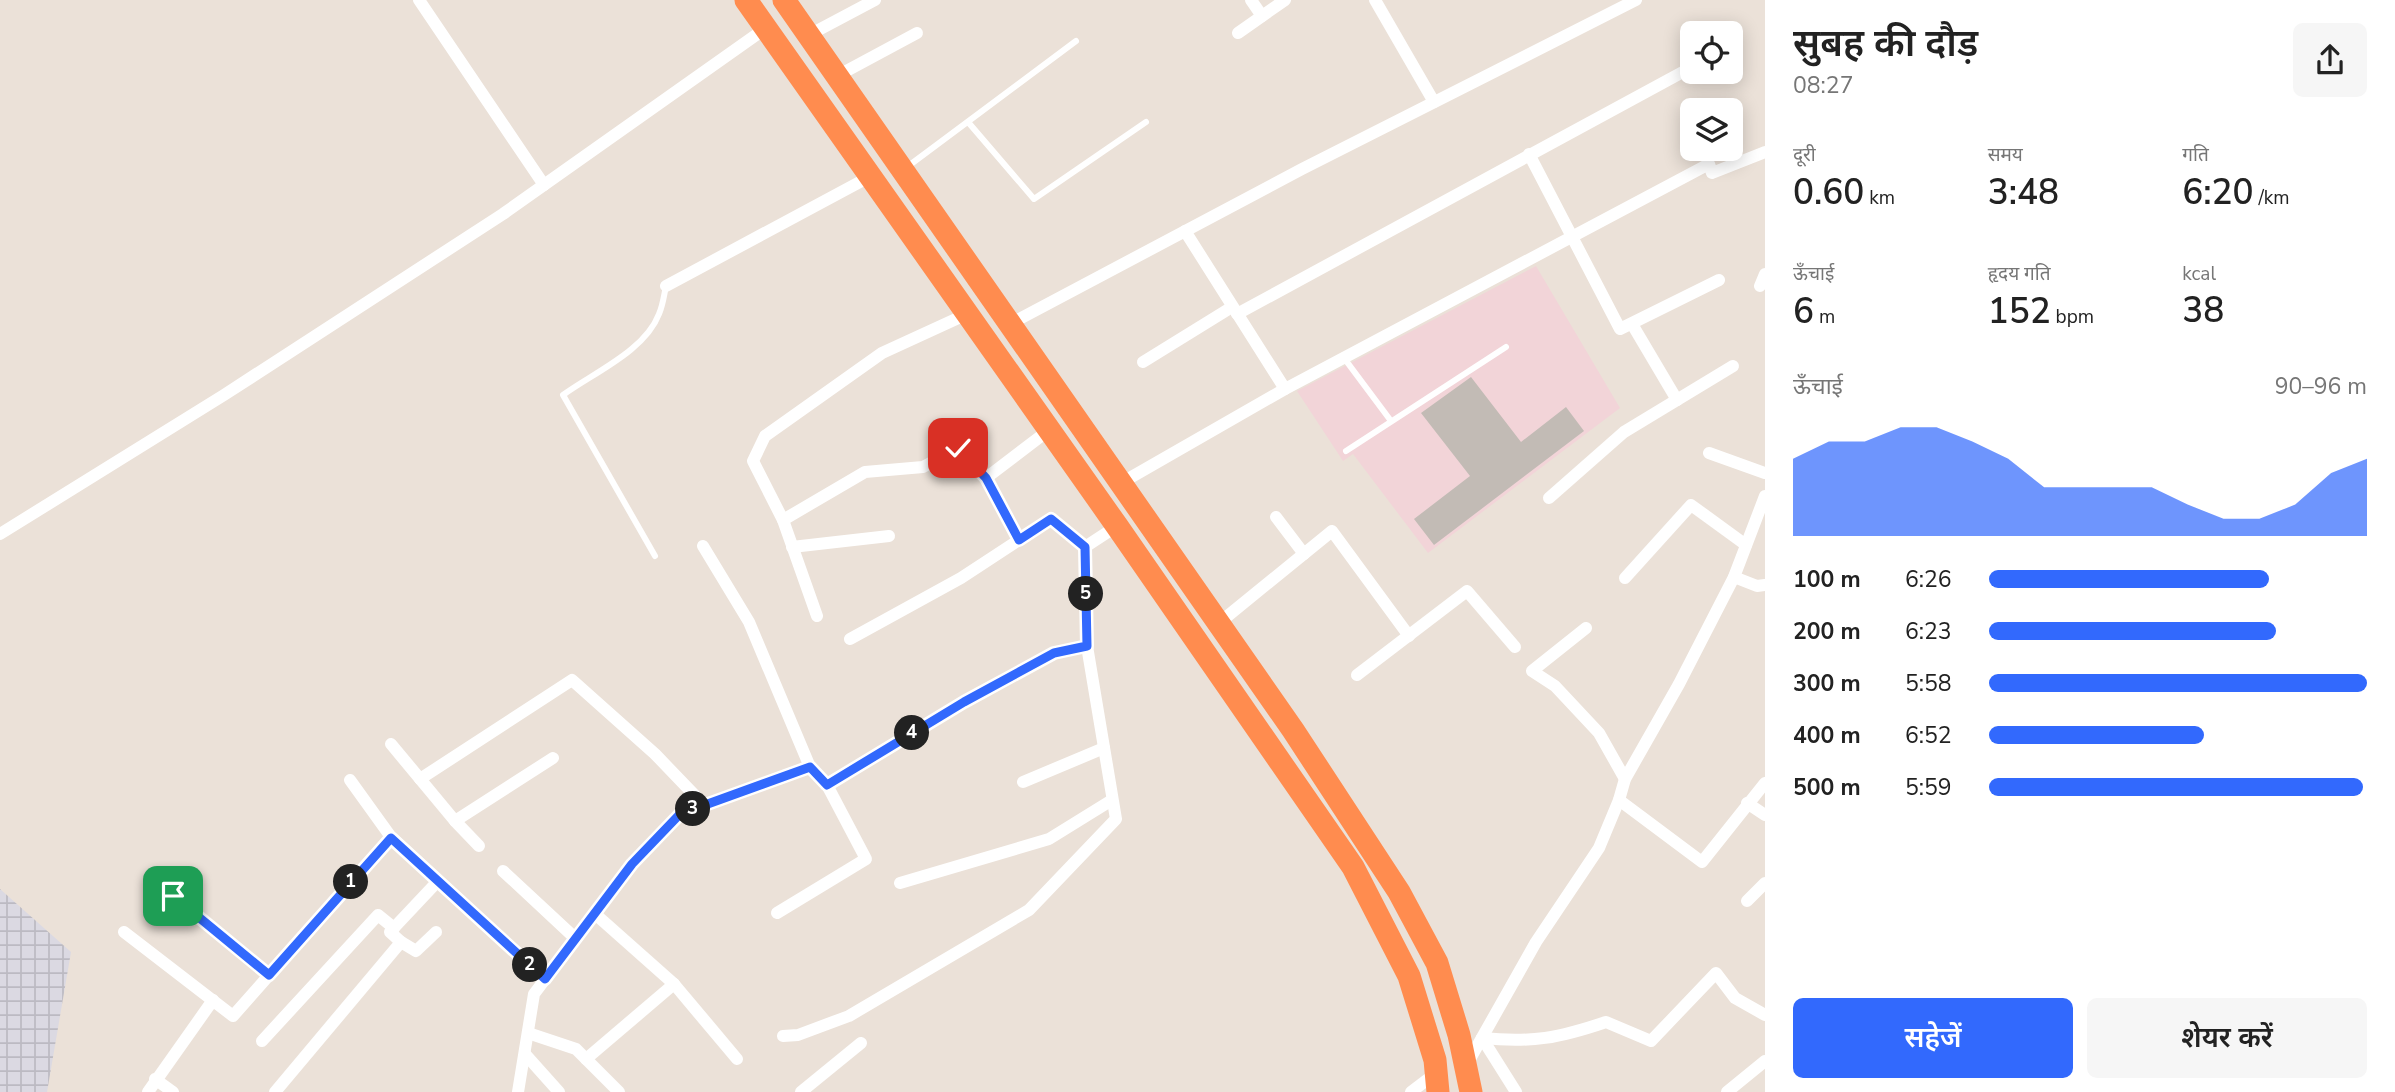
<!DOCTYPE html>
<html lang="hi">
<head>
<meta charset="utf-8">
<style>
	:root { --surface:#fff; --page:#f6f6f6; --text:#222; --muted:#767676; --accent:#3269fd }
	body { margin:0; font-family:"Nunito Sans","Noto Sans Devanagari",sans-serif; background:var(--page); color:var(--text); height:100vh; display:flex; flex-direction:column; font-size:26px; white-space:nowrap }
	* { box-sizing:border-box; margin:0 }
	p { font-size:23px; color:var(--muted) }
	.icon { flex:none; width:38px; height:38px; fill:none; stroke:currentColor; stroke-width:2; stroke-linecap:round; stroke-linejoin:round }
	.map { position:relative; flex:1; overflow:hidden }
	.side { display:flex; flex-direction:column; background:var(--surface); width:630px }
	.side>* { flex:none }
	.controls { position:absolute; left:1680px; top:21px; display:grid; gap:14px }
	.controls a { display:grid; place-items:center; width:63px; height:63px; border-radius:10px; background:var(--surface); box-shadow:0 4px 18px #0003; font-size:35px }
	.pin { position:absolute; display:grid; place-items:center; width:60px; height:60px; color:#fff; margin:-30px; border-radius:14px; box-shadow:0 4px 10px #0006 }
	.km { position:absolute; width:35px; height:35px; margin:-18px; border-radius:50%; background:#222; color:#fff; font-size:19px; line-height:35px; text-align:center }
	.round { display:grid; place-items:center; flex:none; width:74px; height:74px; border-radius:10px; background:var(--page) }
	.headline { display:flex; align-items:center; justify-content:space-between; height:119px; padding:0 28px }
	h1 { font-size:38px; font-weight:600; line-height:52px }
	.stats { display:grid; grid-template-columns:repeat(3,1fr); gap:10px; height:119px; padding:7px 28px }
	.stats div { display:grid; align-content:center }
	.stats b { font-size:35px; font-weight:600 }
	.stats small { font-size:19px; font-weight:400 }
	.stats p { font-size:19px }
	.chart { height:196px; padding:14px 28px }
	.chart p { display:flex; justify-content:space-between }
	.chart svg { width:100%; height:126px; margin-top:7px; fill:var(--accent); opacity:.7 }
	.action { display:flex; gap:14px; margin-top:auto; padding:14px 28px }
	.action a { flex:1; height:80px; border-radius:10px; background:var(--accent); color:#fff; font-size:28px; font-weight:600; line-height:80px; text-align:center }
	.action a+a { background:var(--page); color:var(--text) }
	ul { padding:0 28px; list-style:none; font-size:23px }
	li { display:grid; grid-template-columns:112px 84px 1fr; align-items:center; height:52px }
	li i { height:18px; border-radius:9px; background:var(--accent) }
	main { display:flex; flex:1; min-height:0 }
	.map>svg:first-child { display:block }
	.industrial { fill:url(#industrial-grid) }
	.medical { fill:#f2d4d8 }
	.building { fill:#c2bbb5 }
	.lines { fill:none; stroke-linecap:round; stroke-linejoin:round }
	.lane { stroke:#fff; stroke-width:6 }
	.street { stroke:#fff; stroke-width:12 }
	.highway { stroke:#ff8c4f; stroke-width:23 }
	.route-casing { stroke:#fff; stroke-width:14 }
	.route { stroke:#3269fd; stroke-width:9 }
</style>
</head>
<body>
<main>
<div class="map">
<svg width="1765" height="1092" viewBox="0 0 1765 1092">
	<defs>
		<pattern id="industrial-grid" width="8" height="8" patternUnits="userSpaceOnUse" patternTransform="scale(1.75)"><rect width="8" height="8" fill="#dbd9e2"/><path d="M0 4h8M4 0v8" fill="none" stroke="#bcbac2"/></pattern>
	</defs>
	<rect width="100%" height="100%" fill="#ebe1d8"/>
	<polygon class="industrial" points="0,889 71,952 47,1092 0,1092"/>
	<polygon class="medical" points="1536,266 1620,408 1428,553 1353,454 1343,461 1297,391"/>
	<polygon class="building" points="1471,377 1521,442 1566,407 1584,431 1434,545 1414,519 1470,476 1421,413"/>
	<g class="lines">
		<g class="lane">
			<polyline points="968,122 1034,199 1146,122"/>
			<polyline points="907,167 1076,41"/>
			<polyline points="1344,358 1391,421"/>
			<polyline points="1346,451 1506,347"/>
			<path d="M 655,556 L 563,395 C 593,373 645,351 659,314 C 663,305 664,295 666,286"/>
		</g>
		<g class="street">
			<polyline points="419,0 544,185"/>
			<polyline points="1251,0 1262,16"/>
			<polyline points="1375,0 1434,102"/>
			<polyline points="1238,33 1285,0"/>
			<polyline points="809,35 875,0"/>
			<polyline points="837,76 917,33"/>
			<polyline points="1529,154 1620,329 1719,280"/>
			<polyline points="1185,231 1285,389"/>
			<polyline points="666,286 871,176"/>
			<polyline points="1760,286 1765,274"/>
			<polyline points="1237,314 1692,67"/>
			<polyline points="1010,324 1302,169 1636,0"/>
			<polyline points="1632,324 1677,400"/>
			<polyline points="1143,362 1232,307"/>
			<polyline points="1709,453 1765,473"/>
			<polyline points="986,478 1019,540"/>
			<polyline points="1121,483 1285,389 1709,164 1712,173 1765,152"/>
			<polyline points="1549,498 1624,432 1733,366"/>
			<polyline points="1276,517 1304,554"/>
			<polyline points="783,520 865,472 923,467 958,448 986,478 1049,430"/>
			<polyline points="0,534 224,395 503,214 766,28"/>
			<polyline points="703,546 749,622 810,767"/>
			<polyline points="792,547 889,536"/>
			<polyline points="1734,577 1757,586 1765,585"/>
			<polyline points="1625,578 1691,505 1746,545"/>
			<polyline points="817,616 783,520 753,461 765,436 882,353 967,314"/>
			<polyline points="1219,623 1332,531 1409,636"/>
			<polyline points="1586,628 1532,671 1555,686 1599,733 1625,779"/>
			<polyline points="850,639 961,578 1051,519 1085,547"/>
			<polyline points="1357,675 1467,591 1515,647"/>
			<polyline points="391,744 455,821 479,846"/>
			<polyline points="420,779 572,680 655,754 704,805"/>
			<polyline points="350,780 391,837 545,979"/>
			<polyline points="1023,782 1104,748"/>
			<polyline points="1619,800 1702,862 1765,783"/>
			<polyline points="1747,803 1765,815"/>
			<polyline points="455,821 553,758"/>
			<polyline points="503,871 575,938"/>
			<polyline points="900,883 1049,839 1112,800"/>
			<polyline points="173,896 269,975"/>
			<polyline points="1747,901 1765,883"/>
			<polyline points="594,913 674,984 737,1059"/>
			<polyline points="777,913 866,859 827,785"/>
			<polyline points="124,932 233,1016 391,837"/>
			<polyline points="401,942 416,951 436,932"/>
			<polyline points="528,1033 576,1049 619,1092"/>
			<polyline points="783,1036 798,1035 849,1016 1029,910 1116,819 1087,646"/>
			<path d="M 1482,1038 C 1532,1043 1559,1038 1606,1022 L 1651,1041 L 1716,973 L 1735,998 L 1765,1015"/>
			<polyline points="1482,1038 1516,1092"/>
			<polyline points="262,1041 378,915 394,928"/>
			<polyline points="525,1054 559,1092"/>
			<polyline points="586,1059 674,984"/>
			<polyline points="1466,1066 1536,942 1599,848 1619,800 1625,779 1679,684 1734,577 1765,496"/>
			<polyline points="155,1079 173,1092"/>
			<polyline points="148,1092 213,1000"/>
			<polyline points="275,1092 401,942 390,932 438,881"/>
			<polyline points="518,1092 534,994 632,864 680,814 810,767 827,785 964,702 1054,653 1087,646 1085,547 1117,526"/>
			<polyline points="801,1092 861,1043"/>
			<polyline points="1411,1092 1436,1073"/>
			<polyline points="1727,1092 1765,1061"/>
		</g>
		<g class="highway">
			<polyline points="746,0 1117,526 1353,867 1409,976 1435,1060 1438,1092"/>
			<polyline points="784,0 1293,730 1399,892 1437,963 1459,1035 1471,1092"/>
		</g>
	</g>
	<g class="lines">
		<defs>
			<polyline id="route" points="173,896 269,975 391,838 545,979 632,864 680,814 810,767 827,785 964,702 1054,653 1087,646 1085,547 1051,519 1019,540 986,478 958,448"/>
		</defs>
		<use href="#route" class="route-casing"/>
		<use href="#route" class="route"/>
	</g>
</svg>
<div class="controls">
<a><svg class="icon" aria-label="locate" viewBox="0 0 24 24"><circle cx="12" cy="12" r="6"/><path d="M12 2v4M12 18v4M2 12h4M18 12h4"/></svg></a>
<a><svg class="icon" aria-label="layers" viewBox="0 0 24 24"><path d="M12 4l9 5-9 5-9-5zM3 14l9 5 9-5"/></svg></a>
</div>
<div class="pin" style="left:173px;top:896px;background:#1e9e55"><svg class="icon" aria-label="arrive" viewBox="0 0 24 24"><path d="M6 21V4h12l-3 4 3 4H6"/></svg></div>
<div class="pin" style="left:958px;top:448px;background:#d93025"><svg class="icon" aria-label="check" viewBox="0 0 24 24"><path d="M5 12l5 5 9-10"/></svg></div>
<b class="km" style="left:351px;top:882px">1</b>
<b class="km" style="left:530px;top:965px">2</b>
<b class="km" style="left:693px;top:809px">3</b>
<b class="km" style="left:912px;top:733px">4</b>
<b class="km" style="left:1086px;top:594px">5</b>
</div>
<section class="side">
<div class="headline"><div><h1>सुबह की दौड़</h1><p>08:27</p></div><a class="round"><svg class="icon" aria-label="share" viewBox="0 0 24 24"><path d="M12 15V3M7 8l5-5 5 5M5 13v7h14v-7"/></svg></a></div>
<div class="stats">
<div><p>दूरी</p><b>0.60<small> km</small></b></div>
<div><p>समय</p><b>3:48</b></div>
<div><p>गति</p><b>6:20<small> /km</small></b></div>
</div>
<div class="stats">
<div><p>ऊँचाई</p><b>6<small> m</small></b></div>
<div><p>हृदय गति</p><b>152<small> bpm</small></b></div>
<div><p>kcal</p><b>38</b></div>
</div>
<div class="chart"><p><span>ऊँचाई</span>90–96 m</p>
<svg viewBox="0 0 160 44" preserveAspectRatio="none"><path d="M0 44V17L10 11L20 11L30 6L40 6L50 11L60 17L70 27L80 27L90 27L100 27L110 33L120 38L130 38L140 33L150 22L160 17V44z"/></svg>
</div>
<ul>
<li><b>100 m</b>6:26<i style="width:74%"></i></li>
<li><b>200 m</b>6:23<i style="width:76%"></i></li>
<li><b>300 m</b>5:58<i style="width:100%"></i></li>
<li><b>400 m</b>6:52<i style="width:57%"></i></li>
<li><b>500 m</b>5:59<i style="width:99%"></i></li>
</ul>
<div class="action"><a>सहेजें</a><a>शेयर करें</a></div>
</section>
</main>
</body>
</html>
